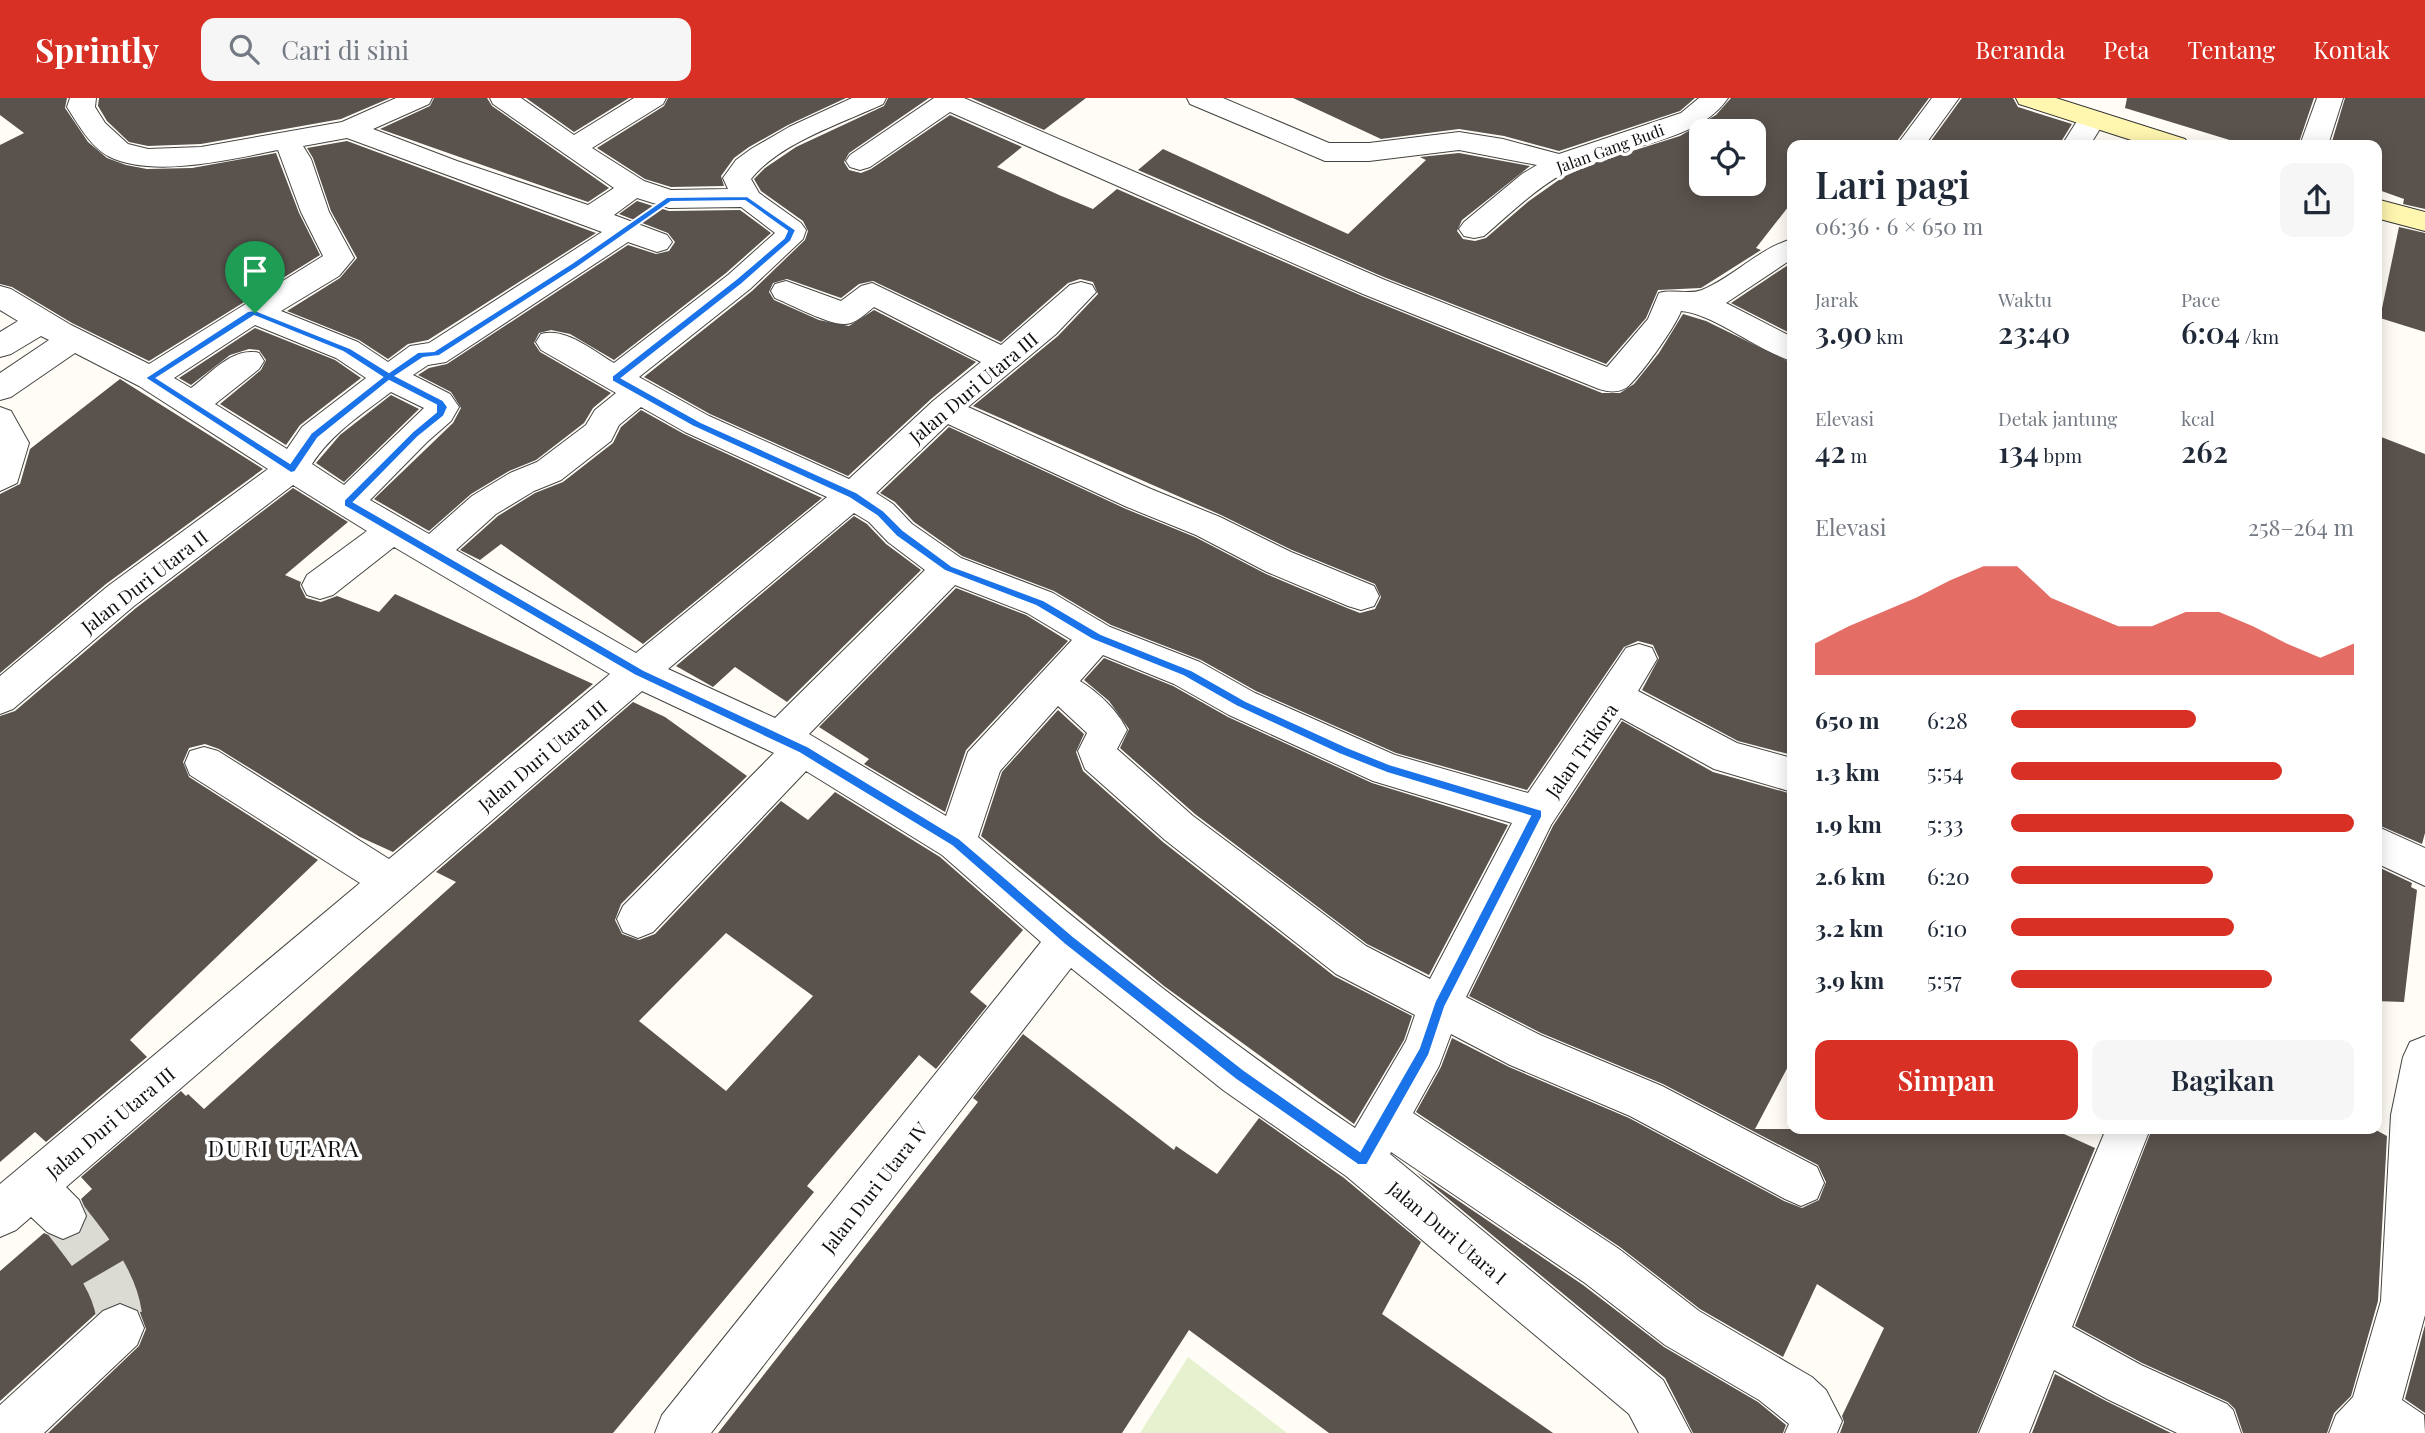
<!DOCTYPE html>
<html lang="id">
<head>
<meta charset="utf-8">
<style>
	:root { --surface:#fff; --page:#f6f6f7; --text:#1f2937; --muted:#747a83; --accent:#d93025 }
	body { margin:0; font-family:"Playfair Display",serif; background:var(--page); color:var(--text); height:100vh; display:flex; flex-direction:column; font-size:26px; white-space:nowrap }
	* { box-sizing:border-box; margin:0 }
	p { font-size:23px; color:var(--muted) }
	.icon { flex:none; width:38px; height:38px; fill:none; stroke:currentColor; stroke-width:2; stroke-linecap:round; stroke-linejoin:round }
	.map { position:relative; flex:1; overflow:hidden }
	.drawer { position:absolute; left:1787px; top:42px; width:595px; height:994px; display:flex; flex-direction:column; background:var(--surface); border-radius:14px; box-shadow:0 4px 18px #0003 }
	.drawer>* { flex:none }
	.tools { position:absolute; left:1689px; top:21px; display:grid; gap:14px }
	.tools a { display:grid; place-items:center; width:77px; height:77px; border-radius:14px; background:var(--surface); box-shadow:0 4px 18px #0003; font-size:35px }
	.pin { position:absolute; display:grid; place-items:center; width:60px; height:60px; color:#fff; margin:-72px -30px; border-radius:50% 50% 50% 0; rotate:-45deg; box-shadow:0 0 7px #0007 }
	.pin .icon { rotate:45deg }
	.round { display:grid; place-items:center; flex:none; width:74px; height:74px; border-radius:14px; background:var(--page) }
	.head { display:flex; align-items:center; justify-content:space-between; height:119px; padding:0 28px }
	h1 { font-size:38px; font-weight:600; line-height:52px }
	.metrics { display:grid; grid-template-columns:repeat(3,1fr); gap:10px; height:119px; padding:7px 28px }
	.metrics div { display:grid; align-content:center }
	.metrics b { font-size:30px; font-weight:600 }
	.metrics small { font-size:19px; font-weight:400 }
	.metrics p { font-size:19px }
	.chart { height:196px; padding:14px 28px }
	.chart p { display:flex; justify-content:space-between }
	.chart svg { width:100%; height:126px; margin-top:7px; fill:var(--accent); opacity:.7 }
	.cta { display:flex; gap:14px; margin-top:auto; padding:14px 28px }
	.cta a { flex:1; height:80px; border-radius:14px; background:var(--accent); color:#fff; font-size:28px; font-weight:600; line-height:80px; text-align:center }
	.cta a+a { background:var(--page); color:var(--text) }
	ul { padding:0 28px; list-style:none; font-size:23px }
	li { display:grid; grid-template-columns:112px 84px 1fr; align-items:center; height:52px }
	li i { height:18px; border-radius:9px; background:var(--accent) }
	header { display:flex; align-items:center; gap:42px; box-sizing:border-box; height:98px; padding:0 35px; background:var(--accent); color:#fff }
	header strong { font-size:33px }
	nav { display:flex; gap:38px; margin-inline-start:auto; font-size:24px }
	.search { width:490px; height:63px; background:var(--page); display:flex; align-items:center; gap:18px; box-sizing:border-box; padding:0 24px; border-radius:14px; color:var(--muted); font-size:26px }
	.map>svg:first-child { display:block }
	.pitch { fill:#e6f2cf }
	.building { fill:#5a524d; fill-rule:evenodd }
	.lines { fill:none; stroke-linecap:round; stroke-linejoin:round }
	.street-tunnel { stroke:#dbdad3; stroke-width:46; stroke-dasharray:46 23; stroke-linecap:butt }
	.street-casing { stroke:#444; stroke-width:2 }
	.secondary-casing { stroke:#333; stroke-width:2 }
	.street { fill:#fff; fill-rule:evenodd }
	.secondary { fill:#fff6b0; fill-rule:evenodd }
	.route { fill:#1a73e8; stroke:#fff; stroke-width:2; fill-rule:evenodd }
	.labels { text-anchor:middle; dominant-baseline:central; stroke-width:7; stroke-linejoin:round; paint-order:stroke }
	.far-street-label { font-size:16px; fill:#111; stroke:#fff }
	.street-label { font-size:19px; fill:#111; stroke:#fff }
	.quarter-label { font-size:23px; letter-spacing:2px; fill:#111; stroke:#fff }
</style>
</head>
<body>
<header>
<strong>Sprintly</strong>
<div class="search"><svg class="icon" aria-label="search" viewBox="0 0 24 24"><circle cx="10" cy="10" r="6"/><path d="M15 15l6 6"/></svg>Cari di sini</div>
<nav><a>Beranda</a><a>Peta</a><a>Tentang</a><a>Kontak</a></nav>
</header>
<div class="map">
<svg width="2425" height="1335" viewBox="0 0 2425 1335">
	<rect width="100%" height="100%" fill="#fffdf5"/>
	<polygon class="pitch" points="1188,1259 1287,1335 1140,1335"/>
	<g class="building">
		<polygon points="0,0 67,0 65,10 88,44 107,60 126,67 147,71 192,70 276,55 299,115 320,157 149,263 72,225 12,189 0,186 0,47 24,35 0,17"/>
		<polygon points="99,0 390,0 341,21 201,46 148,48 129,44 107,23 98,8"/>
		<polygon points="434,0 487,0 492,8 609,90 588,104 380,31 430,8"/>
		<polygon points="526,0 629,0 574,34"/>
		<polygon points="668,0 846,0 788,27 749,49 734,60 721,78 724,88 671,89 645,81 597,50 664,8"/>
		<polygon points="888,0 929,0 849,55 844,64 849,72 861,75 871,71 950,17 1022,49 997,69 1059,97 1093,111 1117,91 1362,198 1602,295 1620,295 1634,286 1659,255 1683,216 1706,223 1792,265 1792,657 1738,643 1642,592 1659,560 1653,547 1638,543 1624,549 1527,692 1396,655 1256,593 1201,562 1111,527 1054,493 962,458 914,424 895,404 880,395 949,329 1126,411 1195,439 1266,476 1347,510 1360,515 1375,511 1381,499 1375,486 1292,452 1221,417 973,308 1058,238 1098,196 1093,184 1080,181 1068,185 1001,244 873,183 859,186 841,200 787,181 773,185 769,194 774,202 819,222 849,228 874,212 976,264 931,301 848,378 710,316 644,279 752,193 805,142 808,133 803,123 761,93 754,81 765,70 796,49 884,8"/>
		<polygon points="971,0 1086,0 1044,32"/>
		<polygon points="1293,0 1695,0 1680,13 1559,53 1504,38 1459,31 1381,41"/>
		<path d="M 1731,0 L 1929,0 L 1894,47 L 1792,47 L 1792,104 L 1756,150 L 1761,152 L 1701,190 L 1658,192 L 1646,220 L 1606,266 L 1386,180 L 1138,72 L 1163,51 L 1348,136 L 1426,62 L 1420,59 L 1459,55 L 1530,68 L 1462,122 L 1457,133 L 1463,141 L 1475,143 L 1486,140 L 1529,103 L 1563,79 L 1594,65 L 1680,38 L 1716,17 ZM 1701,33 L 1754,33 L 1754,86 L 1701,86 Z"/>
		<polygon points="1962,0 2013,0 2018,9 2072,26 2059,47 1928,47"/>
		<polygon points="2127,0 2314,0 2298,47 2246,47 2125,10"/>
		<polygon points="2345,0 2425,0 2425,111 2403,106 2404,101 2376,91 2376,47 2331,47"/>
		<polygon points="347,43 596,135 428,242 408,246 388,261 359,242 287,213 340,180 357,160 331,113 313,60 307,50"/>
		<polygon points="637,103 669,113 740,112 771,135 726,175 614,262 570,236 551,232 539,235 534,245 540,254 611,295 593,310 584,325 536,362 509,373 471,396 429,433 374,401 453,325 461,310 451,294 418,277 429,270 447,266 628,147 656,156 669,153 675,144 668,135 619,116"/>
		<polygon points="2399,129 2425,135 2425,234 2380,220"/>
		<polygon points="1791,165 1792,236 1731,205"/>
		<polygon points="255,230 335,262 361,280 300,327 286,347 220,306 261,272 266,262 259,252 249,251 230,257 191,287 179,280"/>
		<polygon points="120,281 263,371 106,486 0,575 0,396 20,386 30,351"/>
		<polygon points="391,297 419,311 344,384 316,365 340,337"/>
		<polygon points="641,312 684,336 822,400 643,546 501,446 480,462 460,452 498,418 535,395 563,384 613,345 621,329"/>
		<polygon points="2376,337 2425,356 2425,735 2422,746 2376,726"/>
		<polygon points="293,390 348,424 285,477 301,484 300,488 306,500 321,504 337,498 379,514 395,496 593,586 393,754 360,739 219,651 205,646 189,650 183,664 189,679 318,762 130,942 147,959 46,1044 35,1034 0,1064 0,618 15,613 136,510"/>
		<polygon points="854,418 867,426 886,446 921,472 787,604 735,569 713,589 676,568"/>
		<polygon points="956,490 1026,517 1068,543 966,652 945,714 864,666 869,661 819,629"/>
		<polygon points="1104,560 1173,588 1228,619 1372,685 1508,727 1429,877 1367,846 1195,716 1120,650 1129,631 1109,603 1084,582"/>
		<path d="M 633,604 L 665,619 L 747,678 L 621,806 L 615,822 L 622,836 L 639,842 L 655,836 L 781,703 L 808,722 L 835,694 L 940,759 L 1023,832 L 970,894 L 987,908 L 936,971 L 919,957 L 807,1088 L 814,1094 L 613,1335 L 48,1335 L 139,1248 L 146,1231 L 139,1212 L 121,1204 L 101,1211 L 0,1303 L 0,1173 L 44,1135 L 62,1143 L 81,1135 L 88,1117 L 81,1101 L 92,1091 L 81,1079 L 181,993 L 186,998 L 188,996 L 204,1011 L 456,784 L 436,774 ZM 726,835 L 813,898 L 726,993 L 639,923 Z"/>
		<polygon points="1058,612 1084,636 1076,654 1083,673 1163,744 1334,878 1412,918 1404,942 1354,1026 1164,888 981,738 1002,674"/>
		<polygon points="1622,623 1713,674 1792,696 1792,961 1755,1031 2053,1031 2095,1050 1977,1335 1840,1335 1844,1324 1842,1318 1884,1230 1817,1186 1783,1259 1700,1211 1620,1149 1416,1014 1441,969 1452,940 1509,969 1629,1020 1784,1103 1802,1110 1819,1102 1826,1084 1818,1067 1663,986 1541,935 1469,898 1553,728"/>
		<polygon points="2376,768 2412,785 2411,789 2417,792 2404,904 2376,903"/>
		<polygon points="1023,936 1174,1052 1176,1048 1217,1076 1259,1020 1344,1080 1421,1144 1382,1216 1553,1335 1329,1335 1189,1232 1122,1335 718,1335 978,1004 973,1000"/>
		<polygon points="2152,1031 2374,1031 2387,1038 2378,1203 2351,1298 2334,1315 2327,1335 2243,1335 2235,1311 2228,1304 2142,1265 2075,1228"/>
		<polygon points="1416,1074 1583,1187 1664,1249 1758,1304 1786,1327 1783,1335 1693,1335 1665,1280"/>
		<polygon points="2425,1227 2425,1315 2405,1301"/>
		<polygon points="2055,1276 2106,1303 2171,1335 2032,1335"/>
	</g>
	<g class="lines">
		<path class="street-tunnel" d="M 63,1118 C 88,1152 120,1186 120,1230"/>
		<defs>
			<g id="street">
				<path d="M 70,0 L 96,0 L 95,9 L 105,25 L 128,46 L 148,51 L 201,49 L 342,24 L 396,0 L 432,0 L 429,6 L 373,31 L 457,63 L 588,107 L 614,90 L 493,6 L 490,0 L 521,0 L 574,37 L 634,0 L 666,0 L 663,6 L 592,50 L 644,83 L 671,92 L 728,91 L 723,80 L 736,62 L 751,51 L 789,29 L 852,0 L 886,0 L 883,6 C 843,25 779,45 751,81 L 759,95 L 801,125 L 806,132 L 803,141 L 750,191 L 639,279 L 709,318 L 849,381 L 933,303 L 981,264 L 874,209 C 866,215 856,226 845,226 C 829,227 792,207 775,200 L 771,193 L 775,186 L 786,183 L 841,203 L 861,188 L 872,185 L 1001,247 L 1070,187 L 1081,184 L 1092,187 L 1096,194 L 1056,236 L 968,309 L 1151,391 L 1220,419 L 1291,454 L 1374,488 L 1379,498 L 1374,508 L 1361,512 L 1348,508 L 1267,474 L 1196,437 L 1127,409 L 948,326 L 876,395 L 893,406 L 912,426 L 961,460 L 1053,495 L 1110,529 L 1200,564 L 1255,595 L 1395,657 L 1528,695 L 1626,550 L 1639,546 L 1652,550 L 1657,561 L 1638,593 L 1737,645 L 1792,660 L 1792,694 L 1714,671 L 1621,620 L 1551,727 L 1466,899 L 1540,937 L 1662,988 L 1817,1069 L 1824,1085 L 1817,1101 L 1801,1108 L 1785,1101 L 1630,1018 L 1510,967 L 1451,936 L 1439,968 L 1413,1015 L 1619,1151 L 1699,1213 L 1812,1279 L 1826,1292 L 1842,1323 L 1837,1335 L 1785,1335 L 1789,1326 L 1759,1302 L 1665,1247 L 1585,1185 L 1391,1054 L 1390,1056 L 1663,1282 L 1691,1335 L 1639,1335 L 1629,1316 L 1346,1078 L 1223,992 L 1071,870 L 711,1335 L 655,1335 L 662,1317 L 1041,844 L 942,757 L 806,673 L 653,834 L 638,840 L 623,834 L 617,821 L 623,808 L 774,655 L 642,593 L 66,1089 L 79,1102 L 86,1118 L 79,1134 L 63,1141 L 47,1134 L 31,1119 L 16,1132 L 0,1139 L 0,1086 L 360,785 L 190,677 L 185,665 L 190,653 L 204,649 L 218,653 L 389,761 L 610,576 L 394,449 L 333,497 L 320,501 L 307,497 L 302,487 L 307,477 L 367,433 L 293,387 L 134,508 L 13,611 L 0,616 L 0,578 L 108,488 L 268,371 L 139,288 L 75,255 L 11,299 L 0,302 L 0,275 L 49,242 L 41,238 L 11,256 L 0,259 L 0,234 L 18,223 L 0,212 L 0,188 L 11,191 L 71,227 L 149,266 L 323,158 L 301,114 L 278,52 C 232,61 152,81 108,58 C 90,48 78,26 67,9 ZM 347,40 L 602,134 L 429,245 L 410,248 L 388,264 L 358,244 L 281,213 L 339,178 L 354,160 L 329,114 L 311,61 L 303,48 ZM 637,100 L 669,110 L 741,109 L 775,135 L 728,177 L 614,265 C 593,253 566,229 541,236 L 536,244 L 541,252 L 616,295 L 595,312 L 586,327 L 537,364 L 510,375 L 472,398 L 429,436 L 370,402 L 427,344 L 451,323 L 459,309 L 450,296 L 413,277 L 428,267 L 446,264 L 628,144 L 657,154 L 667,151 L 672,144 L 667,137 L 614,117 ZM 255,227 L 336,260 L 366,280 L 302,329 L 287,351 L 215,306 L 259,271 L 264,263 L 259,255 C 233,248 210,276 191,290 L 174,280 ZM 391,294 L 424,310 L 344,387 L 312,366 C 332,335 362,316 391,294 ZM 641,309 L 685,334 L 827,399 L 636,555 L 456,452 L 496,416 L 534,393 L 561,382 L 611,343 L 619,327 ZM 854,415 L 869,424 L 888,444 L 925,472 L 775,620 L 668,571 ZM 955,487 L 1027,515 L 1072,542 L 968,654 L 946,718 L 809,636 ZM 1103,557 L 1174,586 L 1229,617 L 1373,683 L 1512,725 L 1430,881 L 1366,848 L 1193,718 L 1117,651 L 1127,632 C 1118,613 1098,594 1080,583 ZM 1058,608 L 1087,635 L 1078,653 L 1085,671 L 1165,742 L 1336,876 L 1415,917 L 1406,943 L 1355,1030 C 1223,941 1099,843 978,739 L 1000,673 Z"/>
				<path d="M 934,0 L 964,0 L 1385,182 L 1607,269 L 1648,221 L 1659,195 C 1673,191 1689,197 1702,192 C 1735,178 1758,151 1792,141 L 1792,161 L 1726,205 L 1792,239 L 1792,263 C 1758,253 1712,215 1681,213 C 1676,228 1639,280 1626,290 C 1617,295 1608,294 1599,291 L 1363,196 L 950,14 L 870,69 L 860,72 L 850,69 L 846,63 L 850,57 Z"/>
				<path d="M 1187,0 L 1223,0 L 1329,45 L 1369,45 L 1459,34 L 1503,41 L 1559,56 L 1681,15 L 1699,0 L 1728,0 C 1698,45 1621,47 1574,70 C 1540,86 1513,113 1484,138 L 1474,140 L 1464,138 L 1459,131 L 1464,124 L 1522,76 L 1537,67 L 1459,52 L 1369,63 L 1325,63 L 1190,6 Z"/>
				<polygon points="1932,0 1959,0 1925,47 1897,47"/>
				<polygon points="2317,0 2343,0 2328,47 2300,47"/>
				<polygon points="2092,13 2102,15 2106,21 2090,47 2062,47 2082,15"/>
				<polygon points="0,309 11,313 29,345 17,385 0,393"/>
				<polygon points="2376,728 2425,750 2425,788 2376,765"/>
				<polygon points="2425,938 2425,1217 2402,1302 2424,1317 2425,1335 2329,1335 2336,1317 2353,1299 2381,1203 2391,1017 2403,959 2410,944"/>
				<polygon points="2106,1031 2150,1031 2072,1229 2141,1267 2227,1306 2233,1312 2241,1335 2177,1335 2107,1301 2054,1272 2029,1335 1979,1335"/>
				<polygon points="120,1206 137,1213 144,1230 137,1247 44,1335 0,1335 0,1307 103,1213"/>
			</g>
			<g id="secondary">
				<polygon points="2016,0 2056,0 2185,41 2189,47 2147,47 2019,6"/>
				<polygon points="2376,101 2425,114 2425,133 2376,120"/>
			</g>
		</defs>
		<use href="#street" class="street-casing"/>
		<use href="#secondary" class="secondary-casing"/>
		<use href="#street" class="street"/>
		<use href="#secondary" class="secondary"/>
	</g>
	<path class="route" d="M 667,99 L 747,98 L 796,132 L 791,143 L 742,186 L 622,280 L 701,324 L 856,394 L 884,413 L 903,432 L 952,468 L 1043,502 L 1101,536 L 1191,572 L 1246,603 L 1347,649 L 1389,666 L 1542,712 L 1542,719 L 1445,909 L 1429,957 L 1367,1067 L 1358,1067 L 1235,981 L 1064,846 L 952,748 L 799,655 L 636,578 L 344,408 L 344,402 L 412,334 L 436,314 L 436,307 L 389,283 L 318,340 L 295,374 L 291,375 L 145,280 L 248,213 L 255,212 L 350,250 L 389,274 L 418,254 L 434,253 L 572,165 ZM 745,103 L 787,133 L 784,140 L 736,181 L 612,278 L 612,283 L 694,329 L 849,400 L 877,418 L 896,438 L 945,473 L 1036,508 L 1093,542 L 1183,578 L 1238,609 L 1339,656 L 1387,675 L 1530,718 L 1435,903 L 1419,950 L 1360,1053 L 1244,972 L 1073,838 L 960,741 L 807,648 L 644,572 L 354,404 L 418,339 L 444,318 L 448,309 L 443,302 L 396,278 L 423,260 L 439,258 L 578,169 L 671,104 ZM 254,218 L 343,254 L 382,279 L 311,335 L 290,365 L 157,280 Z"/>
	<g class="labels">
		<g class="far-street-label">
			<text transform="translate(1610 50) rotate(-20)">Jalan Gang Budi</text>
		</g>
		<g class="street-label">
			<text transform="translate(973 289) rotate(-40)">Jalan Duri Utara III</text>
			<text transform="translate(144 483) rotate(-38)">Jalan Duri Utara II</text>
			<text transform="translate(1581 652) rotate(-55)">Jalan Trikora</text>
			<text transform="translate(542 657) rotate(-40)">Jalan Duri Utara III</text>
			<text transform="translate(110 1024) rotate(-40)">Jalan Duri Utara III</text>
			<text transform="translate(874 1089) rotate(-52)">Jalan Duri Utara IV</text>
			<text transform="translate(1448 1134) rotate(40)">Jalan Duri Utara I</text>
		</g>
		<g class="quarter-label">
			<text x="284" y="1049">DURI UTARA</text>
		</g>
	</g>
</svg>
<div class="tools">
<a><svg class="icon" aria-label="locate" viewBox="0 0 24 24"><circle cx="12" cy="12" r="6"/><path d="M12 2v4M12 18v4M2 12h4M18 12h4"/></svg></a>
</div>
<div class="pin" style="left:255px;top:215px;background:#1e9e55"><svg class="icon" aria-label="arrive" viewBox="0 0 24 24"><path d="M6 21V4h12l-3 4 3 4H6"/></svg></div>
<section class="drawer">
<div class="head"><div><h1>Lari pagi</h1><p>06:36 · 6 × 650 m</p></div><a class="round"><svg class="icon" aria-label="share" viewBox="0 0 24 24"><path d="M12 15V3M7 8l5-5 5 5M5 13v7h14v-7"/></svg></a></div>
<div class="metrics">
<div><p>Jarak</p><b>3.90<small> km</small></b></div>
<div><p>Waktu</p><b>23:40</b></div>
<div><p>Pace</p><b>6:04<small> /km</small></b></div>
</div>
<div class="metrics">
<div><p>Elevasi</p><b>42<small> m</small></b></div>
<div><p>Detak jantung</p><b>134<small> bpm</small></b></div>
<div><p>kcal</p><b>262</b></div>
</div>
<div class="chart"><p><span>Elevasi</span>258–264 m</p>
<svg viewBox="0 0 160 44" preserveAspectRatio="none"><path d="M0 44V33L10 27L20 22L30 17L40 11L50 6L60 6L70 17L80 22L90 27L100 27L110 22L120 22L130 27L140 33L150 38L160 33V44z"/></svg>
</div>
<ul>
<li><b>650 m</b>6:28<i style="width:54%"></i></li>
<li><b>1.3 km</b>5:54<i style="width:79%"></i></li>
<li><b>1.9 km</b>5:33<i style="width:100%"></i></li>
<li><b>2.6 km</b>6:20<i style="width:59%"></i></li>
<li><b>3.2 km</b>6:10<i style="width:65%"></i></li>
<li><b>3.9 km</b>5:57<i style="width:76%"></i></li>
</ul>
<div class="cta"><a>Simpan</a><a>Bagikan</a></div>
</section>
</div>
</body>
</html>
